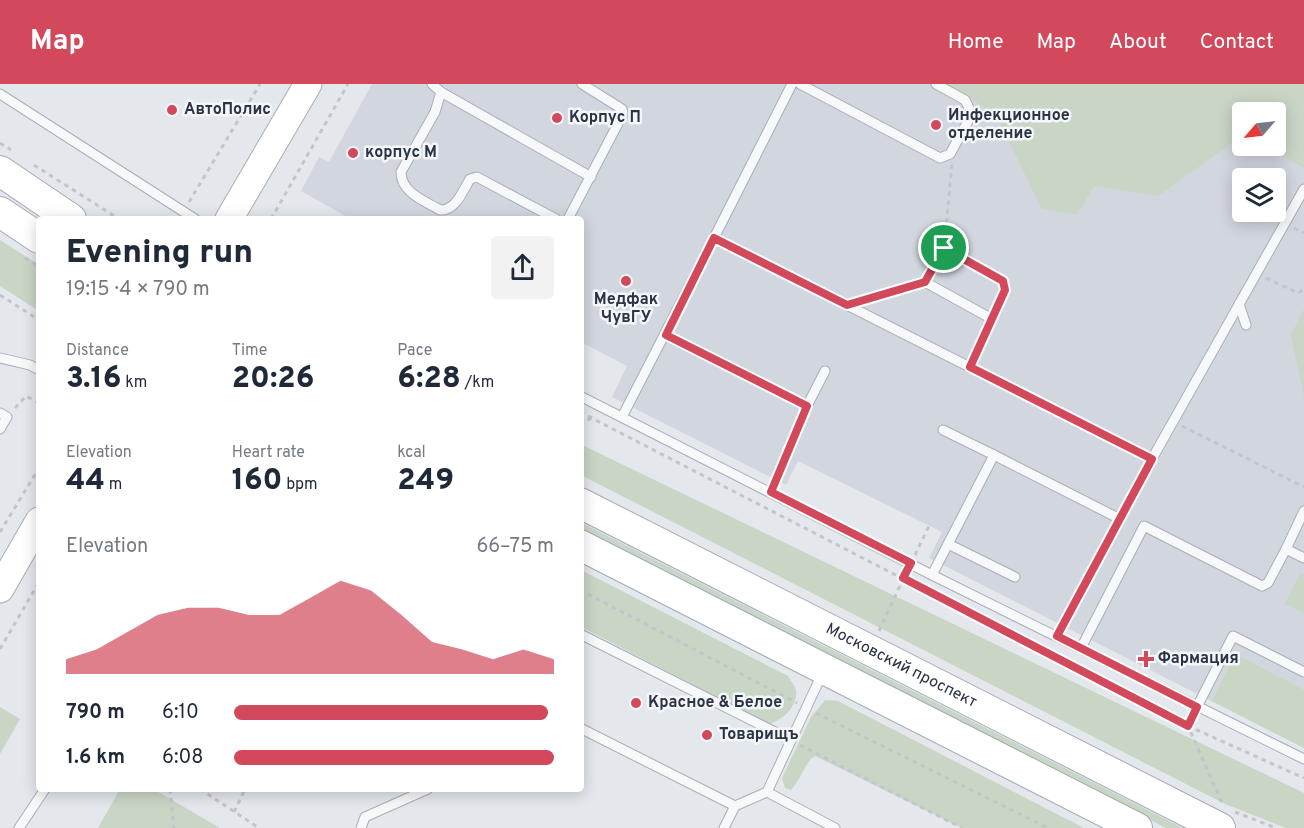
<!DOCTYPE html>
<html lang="en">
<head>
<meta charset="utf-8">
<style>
	:root { --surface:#fff; --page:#f2f2f3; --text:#1f2937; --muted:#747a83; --accent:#d1495b }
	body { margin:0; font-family:Overpass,sans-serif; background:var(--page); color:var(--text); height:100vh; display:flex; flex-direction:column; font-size:22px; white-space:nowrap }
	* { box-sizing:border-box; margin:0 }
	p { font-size:20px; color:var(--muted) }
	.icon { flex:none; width:33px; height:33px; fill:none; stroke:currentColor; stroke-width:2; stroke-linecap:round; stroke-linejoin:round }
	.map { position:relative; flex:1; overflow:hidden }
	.drawer { position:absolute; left:36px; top:132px; width:548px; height:576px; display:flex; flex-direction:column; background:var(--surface); border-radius:6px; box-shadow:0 3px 15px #0003 }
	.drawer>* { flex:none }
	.needle { width:39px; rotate:242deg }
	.buttons { position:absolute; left:1232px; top:18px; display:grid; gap:12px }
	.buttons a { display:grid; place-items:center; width:54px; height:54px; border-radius:6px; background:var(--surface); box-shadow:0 3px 15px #0003; font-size:30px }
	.pin { position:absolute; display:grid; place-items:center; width:51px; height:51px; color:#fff; margin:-26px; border:3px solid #fff; border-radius:50%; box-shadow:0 2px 6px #0007 }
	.round { display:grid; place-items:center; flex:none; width:63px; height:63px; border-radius:6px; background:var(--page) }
	.overview { display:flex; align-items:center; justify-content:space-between; height:102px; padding:0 30px }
	h1 { font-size:33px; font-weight:800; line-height:45px }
	.metrics { display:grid; grid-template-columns:repeat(3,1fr); gap:9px; height:102px; padding:6px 30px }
	.metrics div { display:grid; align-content:center }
	.metrics b { font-size:30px; font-weight:800 }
	.metrics small { font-size:16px; font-weight:400 }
	.metrics p { font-size:16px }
	.chart { height:168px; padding:12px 30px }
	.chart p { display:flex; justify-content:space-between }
	.chart svg { width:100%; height:108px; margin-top:6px; fill:var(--accent); opacity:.7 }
	ul { padding:0 30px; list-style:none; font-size:20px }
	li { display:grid; grid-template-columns:96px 72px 1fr; align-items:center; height:45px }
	li i { height:15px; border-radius:8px; background:var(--accent) }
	header { display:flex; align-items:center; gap:36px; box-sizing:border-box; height:84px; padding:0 30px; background:var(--accent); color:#fff }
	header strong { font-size:28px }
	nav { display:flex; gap:33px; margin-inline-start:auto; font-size:21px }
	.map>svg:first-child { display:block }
	.built { fill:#d2d6de; fill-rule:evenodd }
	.green { fill:#c9d6c5 }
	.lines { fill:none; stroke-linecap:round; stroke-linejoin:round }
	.lane-casing { stroke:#a9aeb7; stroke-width:11 }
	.secondary-casing { stroke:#a9aeb7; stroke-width:29 }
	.primary-casing { stroke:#a3abb8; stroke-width:32 }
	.path { stroke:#c2c5cb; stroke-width:3; stroke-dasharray:4.5 4.5; stroke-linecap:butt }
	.lane { stroke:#f7f8fa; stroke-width:9 }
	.secondary { stroke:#fff; stroke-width:27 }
	.primary { stroke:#fff; stroke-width:30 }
	.route-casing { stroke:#fff; stroke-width:12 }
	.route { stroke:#d1495b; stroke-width:8 }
	.poi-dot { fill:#d1495b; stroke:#f4f6f9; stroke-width:2 }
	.labels { text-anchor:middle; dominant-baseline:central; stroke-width:5; stroke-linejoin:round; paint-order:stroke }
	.poi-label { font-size:16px; font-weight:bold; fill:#2b3445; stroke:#f4f6f9; text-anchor:start }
	.street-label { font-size:16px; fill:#2b3445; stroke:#f4f6f9 }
</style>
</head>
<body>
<header>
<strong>Map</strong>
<nav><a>Home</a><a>Map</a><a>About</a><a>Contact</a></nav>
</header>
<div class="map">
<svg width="1304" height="744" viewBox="0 0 1304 744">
	<rect width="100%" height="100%" fill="#e4e7ec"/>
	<path class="built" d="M 372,0 L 1210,0 L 1242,28 L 1242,62 L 1275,62 L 1304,52 L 1304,664 L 929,474 L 942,448 L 798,377 L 786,401 L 612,313 L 627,282 L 581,258 L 580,135 L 351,135 L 301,107 L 319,73 L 329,78 ZM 1242,94 L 1275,94 L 1275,128 L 1242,128 Z"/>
	<g class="green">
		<polygon points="945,0 1304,0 1304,84 1266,62 1275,62 1275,28 1242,28 1242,52 1158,112 1094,102 1077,131 1041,124 996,30"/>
		<polygon points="0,156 39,181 39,227 0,202"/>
		<polygon points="1304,225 1304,313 1291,251"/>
		<polygon points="580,360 1304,709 1304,744 1286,744 1225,720 581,391"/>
		<polygon points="580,438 1183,744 1166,744 581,446"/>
		<path d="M 581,486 L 788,592 C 790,596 795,602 796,606 C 798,623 783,635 770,640 L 581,543 Z"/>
		<polygon points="1300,489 1304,490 1304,529 1285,520"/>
		<polygon points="1235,570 1304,606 1304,664 1212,617"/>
		<path d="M 825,616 L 838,617 L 1084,744 L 962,744 L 815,672 C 805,677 801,696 791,706 L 785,704 L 782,694 L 811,633 Z"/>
		<polygon points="0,623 20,635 0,670"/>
		<polygon points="120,705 153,705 220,744 98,744"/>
	</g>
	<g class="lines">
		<defs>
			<g id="lane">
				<polyline points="432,0 441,8 591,93"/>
				<polyline points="800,0 940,74 950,70 972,30 965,16 936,0"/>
				<path d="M 441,8 L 435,28 L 401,88 C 401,109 425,117 440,126 C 456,127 463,106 470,95 L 477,93 L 556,135"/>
				<polyline points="0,10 195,135"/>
				<polyline points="568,135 623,30 622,25 582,0"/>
				<polyline points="714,154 792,0"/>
				<polyline points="925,198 992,235"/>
				<polyline points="1239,220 1246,241"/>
				<polyline points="665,251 807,322 825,287"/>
				<polyline points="0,274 30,281 39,286"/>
				<polyline points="970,283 1005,206"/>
				<polyline points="580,312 932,491 1304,675"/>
				<polyline points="0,329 7,333 0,345"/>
				<polyline points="622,333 714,154 1152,375"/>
				<polyline points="943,346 994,371"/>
				<polyline points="948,460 1015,493"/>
				<polyline points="1286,465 1304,427"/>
				<polyline points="932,491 994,371 1120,435"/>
				<polyline points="580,550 791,656"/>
				<polyline points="1057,552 1152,375 1304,105"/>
				<polyline points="1081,564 1144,442 1262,502 1268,499 1286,465 1304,474"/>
				<polyline points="1197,623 1233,552 1304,588"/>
				<polyline points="580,644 735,722 767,708 823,588"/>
				<polyline points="767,708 835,744"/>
				<polyline points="19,744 45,705"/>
				<polyline points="361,744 365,733 428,705"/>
				<polyline points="724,744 735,722"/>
			</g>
			<g id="secondary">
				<polyline points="229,135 308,0"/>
				<polyline points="0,505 39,437"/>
			</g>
			<g id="primary">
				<polyline points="0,87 71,135"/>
				<polyline points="0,128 39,154"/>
				<path id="s1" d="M 580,419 L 1220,744"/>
				<polyline points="580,461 1137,744"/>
			</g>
		</defs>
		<use href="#lane" class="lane-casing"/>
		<use href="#secondary" class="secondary-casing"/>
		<use href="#primary" class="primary-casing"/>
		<g class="path">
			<polyline points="0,59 11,66"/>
			<polyline points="34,81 119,135"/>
			<polyline points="189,118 260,0"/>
			<polyline points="271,135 348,0"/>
			<polyline points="1294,144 1304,149"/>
			<polyline points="945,164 1002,196"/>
			<polyline points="25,174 39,182"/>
			<polyline points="930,189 944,164 952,80"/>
			<polyline points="1266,194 1298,209 1304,205"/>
			<polyline points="0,211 39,236"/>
			<polyline points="863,216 914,201"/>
			<polyline points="15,324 26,312 39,319"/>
			<polyline points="580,328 1188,642 1304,694"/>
			<polyline points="580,341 591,334"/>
			<polyline points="1182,342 1304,403"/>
			<polyline points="776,399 803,333"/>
			<polyline points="0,448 39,384"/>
			<polyline points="915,471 929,442"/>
			<polyline points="580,506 797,619"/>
			<polyline points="879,547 904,493"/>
			<polyline points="0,565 39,498"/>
			<polyline points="816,629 1048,744"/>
			<polyline points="1193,632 1188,642 1222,719"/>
			<polyline points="800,661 962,744"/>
			<polyline points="170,705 174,744"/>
			<polyline points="200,705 259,744"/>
			<polyline points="234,728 245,705"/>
			<polyline points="1235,728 1276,744"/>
		</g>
		<use href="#lane" class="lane"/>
		<use href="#secondary" class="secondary"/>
		<use href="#primary" class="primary"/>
	</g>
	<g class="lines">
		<defs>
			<polygon id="route" points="714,154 847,221 925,198 944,164 1003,197 1005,206 970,283 1152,375 1057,552 1197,623 1188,642 903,494 911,479 771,408 807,322 666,251"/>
		</defs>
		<use href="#route" class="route-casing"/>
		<use href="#route" class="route"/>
	</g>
	<g class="poi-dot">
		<circle cx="172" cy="26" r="6"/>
		<circle cx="557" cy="34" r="6"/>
		<circle cx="936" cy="41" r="6"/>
		<circle cx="353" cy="69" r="6"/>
		<circle cx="626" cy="197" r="6"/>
		<path d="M1143 566h6v6h6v6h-6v6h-6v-6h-6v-6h6z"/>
		<circle cx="636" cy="619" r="6"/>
		<circle cx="707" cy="651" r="6"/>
	</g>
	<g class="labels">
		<g class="poi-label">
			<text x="184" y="26">АвтоПолис</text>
			<text x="948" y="32">Инфекционное<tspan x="948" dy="18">отделение</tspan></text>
			<text x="569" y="34">Корпус П</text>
			<text x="365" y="69">корпус М</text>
			<text x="626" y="216" text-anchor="middle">Медфак<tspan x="626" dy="18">ЧувГУ</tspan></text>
			<text x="1158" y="575">Фармация</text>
			<text x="648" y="619">Красное &amp; Белое</text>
			<text x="719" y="651">Товарищъ</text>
		</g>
		<g class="street-label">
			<text stroke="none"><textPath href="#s1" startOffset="360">Московский проспект</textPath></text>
		</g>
	</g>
</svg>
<div class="buttons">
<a><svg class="needle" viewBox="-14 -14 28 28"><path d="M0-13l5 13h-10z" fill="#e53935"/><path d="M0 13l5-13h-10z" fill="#747a83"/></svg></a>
<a><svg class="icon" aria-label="layers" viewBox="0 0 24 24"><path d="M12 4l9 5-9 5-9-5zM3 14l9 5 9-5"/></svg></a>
</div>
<div class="pin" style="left:944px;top:164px;background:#1e9e55"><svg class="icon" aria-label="arrive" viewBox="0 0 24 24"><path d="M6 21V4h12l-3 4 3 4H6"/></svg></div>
<section class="drawer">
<div class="overview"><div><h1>Evening run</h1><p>19:15 · 4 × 790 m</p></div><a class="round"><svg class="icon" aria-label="share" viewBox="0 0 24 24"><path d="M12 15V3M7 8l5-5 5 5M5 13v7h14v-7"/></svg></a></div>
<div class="metrics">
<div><p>Distance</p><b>3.16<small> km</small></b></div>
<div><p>Time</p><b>20:26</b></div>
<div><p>Pace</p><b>6:28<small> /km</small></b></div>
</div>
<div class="metrics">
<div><p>Elevation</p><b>44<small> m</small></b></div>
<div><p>Heart rate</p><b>160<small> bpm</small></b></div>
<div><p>kcal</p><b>249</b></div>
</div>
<div class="chart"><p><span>Elevation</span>66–75 m</p>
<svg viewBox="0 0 160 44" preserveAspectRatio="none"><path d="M0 44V38L10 34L20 27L30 20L40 17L50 17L60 20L70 20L80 13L90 6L100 10L110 20L120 31L130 34L140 38L150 34L160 38V44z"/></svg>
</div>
<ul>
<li><b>790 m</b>6:10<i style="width:98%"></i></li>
<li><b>1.6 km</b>6:08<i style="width:100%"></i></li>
</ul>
</section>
</div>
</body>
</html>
